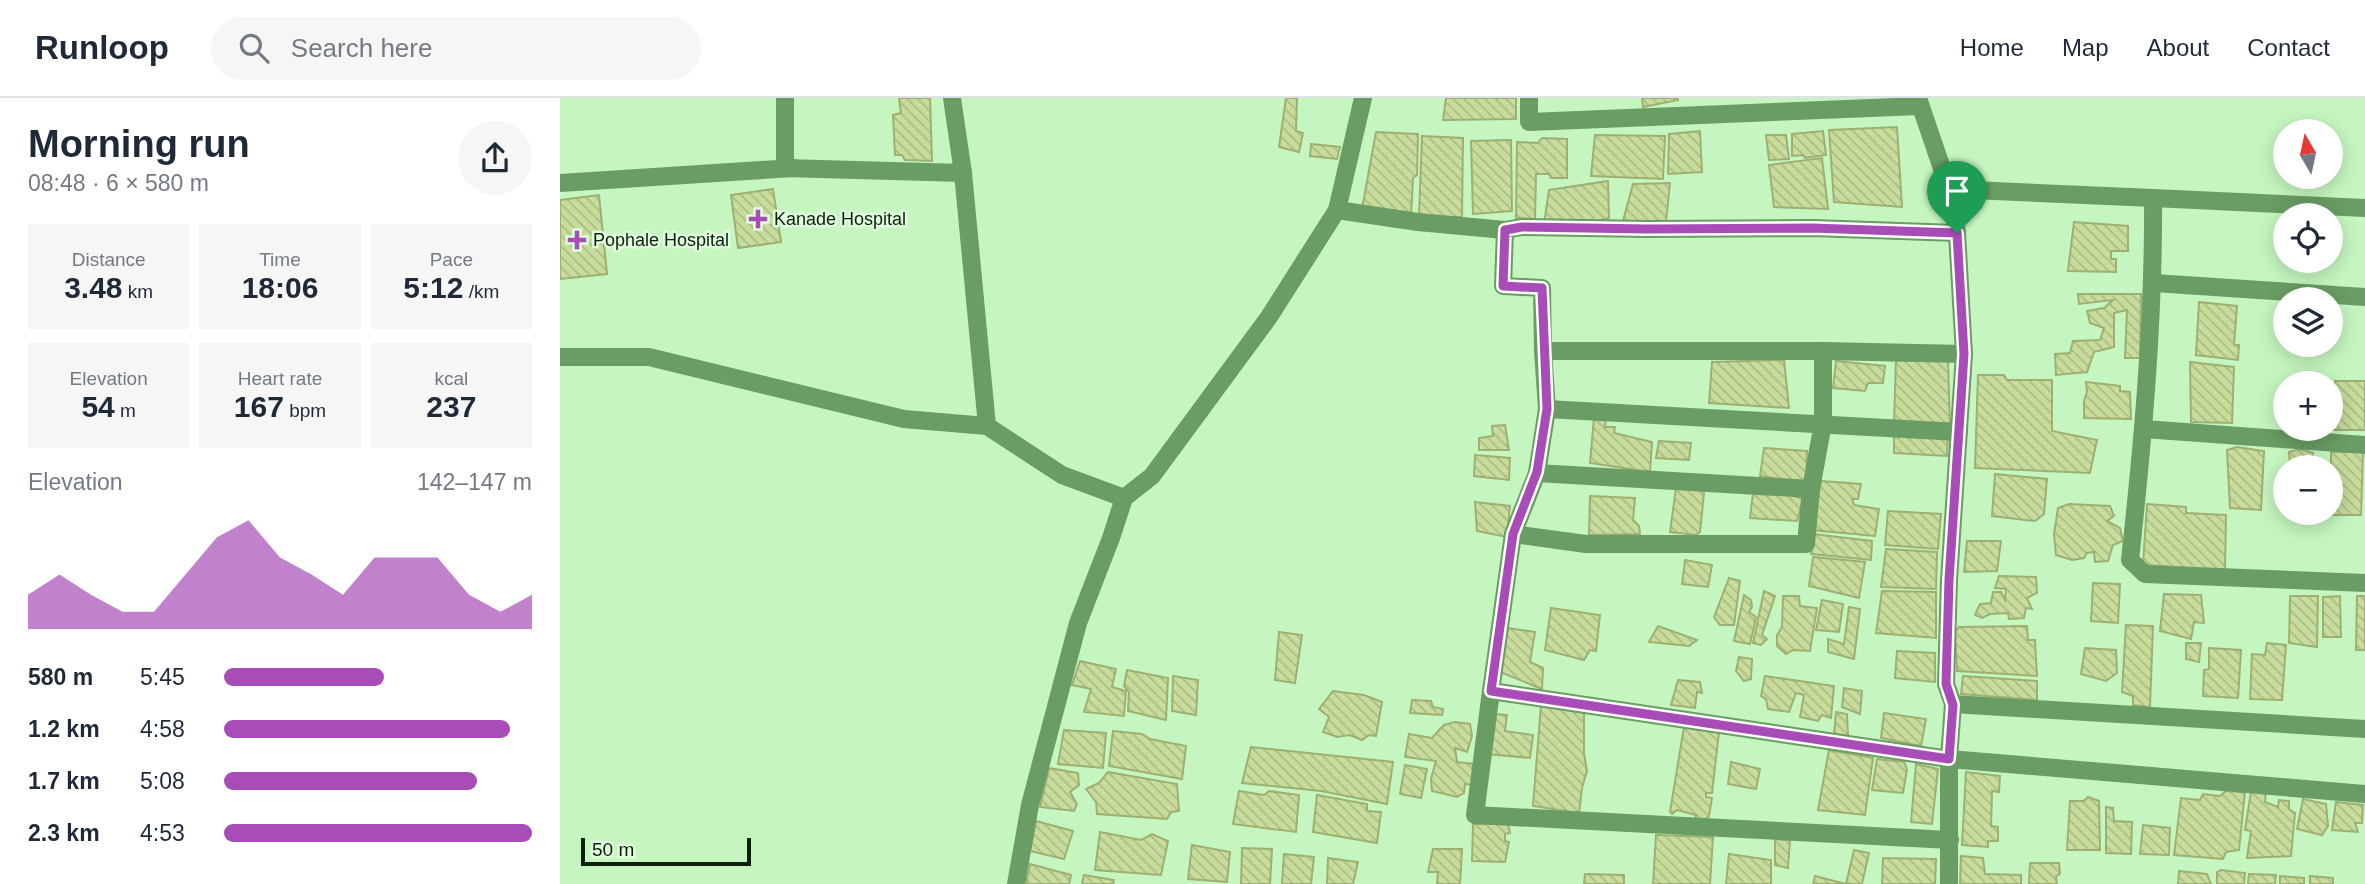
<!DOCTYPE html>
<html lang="en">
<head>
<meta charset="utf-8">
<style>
	:root { --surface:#fff; --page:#f6f6f7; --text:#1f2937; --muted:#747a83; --line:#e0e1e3; --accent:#a84cb7 }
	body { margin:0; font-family:Arial,sans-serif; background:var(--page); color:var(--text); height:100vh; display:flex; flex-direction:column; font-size:26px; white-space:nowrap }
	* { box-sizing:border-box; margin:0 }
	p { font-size:23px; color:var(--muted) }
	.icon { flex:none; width:38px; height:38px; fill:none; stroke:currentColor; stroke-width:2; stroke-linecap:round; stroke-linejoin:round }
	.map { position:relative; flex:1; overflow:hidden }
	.drawer { display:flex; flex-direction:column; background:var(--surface); width:560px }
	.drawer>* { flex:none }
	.needle { width:46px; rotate:351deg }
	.tools { position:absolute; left:1713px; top:21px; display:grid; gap:14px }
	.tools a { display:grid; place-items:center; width:70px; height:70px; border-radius:50%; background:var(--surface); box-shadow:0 4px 18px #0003; font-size:35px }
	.scale { position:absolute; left:21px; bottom:18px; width:170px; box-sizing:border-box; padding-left:7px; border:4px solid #0d1f0c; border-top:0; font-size:19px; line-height:24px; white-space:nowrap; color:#0d1f0c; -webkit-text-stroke:5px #e0fddd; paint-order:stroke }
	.pin { position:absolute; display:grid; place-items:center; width:60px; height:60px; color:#fff; margin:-72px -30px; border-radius:50% 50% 50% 0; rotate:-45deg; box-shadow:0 0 7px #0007 }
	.pin .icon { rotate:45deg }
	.round { display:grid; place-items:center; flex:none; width:74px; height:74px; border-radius:37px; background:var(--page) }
	.overview { display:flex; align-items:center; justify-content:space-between; height:119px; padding:0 28px }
	h1 { font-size:38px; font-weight:700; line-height:52px }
	.figures { display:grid; grid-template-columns:repeat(3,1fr); gap:10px; height:119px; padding:7px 28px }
	.figures div { display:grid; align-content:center; border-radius:0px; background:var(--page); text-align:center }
	.figures b { font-size:30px; font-weight:700 }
	.figures small { font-size:19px; font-weight:400 }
	.figures p { font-size:19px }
	.chart { height:196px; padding:14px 28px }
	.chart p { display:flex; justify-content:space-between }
	.chart svg { width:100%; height:126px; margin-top:7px; fill:var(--accent); opacity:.7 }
	ul { padding:0 28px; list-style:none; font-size:23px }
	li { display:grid; grid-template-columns:112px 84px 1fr; align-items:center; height:52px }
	li i { height:18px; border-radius:9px; background:var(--accent) }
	header { display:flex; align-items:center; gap:42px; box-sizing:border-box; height:98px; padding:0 35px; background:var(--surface); border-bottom:2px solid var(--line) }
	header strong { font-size:33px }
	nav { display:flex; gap:38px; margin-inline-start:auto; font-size:24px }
	.search { width:490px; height:63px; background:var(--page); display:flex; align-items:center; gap:18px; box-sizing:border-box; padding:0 24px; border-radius:38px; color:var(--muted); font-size:26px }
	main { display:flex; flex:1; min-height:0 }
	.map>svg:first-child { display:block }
	.building { fill:url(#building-back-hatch); stroke:#9db071; stroke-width:2 }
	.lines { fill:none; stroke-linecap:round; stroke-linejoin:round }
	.minor { stroke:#699d64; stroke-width:18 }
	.route-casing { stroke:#fff; stroke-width:14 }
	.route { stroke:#a84cb7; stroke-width:9 }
	.poi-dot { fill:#a84cb7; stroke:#e0fddd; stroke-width:2.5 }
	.labels { text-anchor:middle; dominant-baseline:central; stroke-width:5; stroke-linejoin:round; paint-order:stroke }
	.poi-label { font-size:18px; fill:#0d1f0c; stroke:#e0fddd; text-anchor:start }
</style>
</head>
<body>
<header>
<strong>Runloop</strong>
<div class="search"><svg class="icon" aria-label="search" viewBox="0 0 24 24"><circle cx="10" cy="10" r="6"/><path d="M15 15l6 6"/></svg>Search here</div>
<nav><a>Home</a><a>Map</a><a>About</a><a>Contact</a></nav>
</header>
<main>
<section class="drawer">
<div class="overview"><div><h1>Morning run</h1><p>08:48 · 6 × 580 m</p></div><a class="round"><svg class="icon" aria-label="share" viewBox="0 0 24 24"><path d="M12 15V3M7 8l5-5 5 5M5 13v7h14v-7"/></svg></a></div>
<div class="figures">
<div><p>Distance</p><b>3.48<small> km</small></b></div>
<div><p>Time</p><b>18:06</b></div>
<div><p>Pace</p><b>5:12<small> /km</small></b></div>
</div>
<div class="figures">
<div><p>Elevation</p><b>54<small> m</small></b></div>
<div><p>Heart rate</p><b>167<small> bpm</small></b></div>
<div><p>kcal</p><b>237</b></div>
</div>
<div class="chart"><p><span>Elevation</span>142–147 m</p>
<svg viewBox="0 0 160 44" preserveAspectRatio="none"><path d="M0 44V32L10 25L20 32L30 38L40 38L50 25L60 12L70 6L80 19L90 25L100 32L110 19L120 19L130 19L140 32L150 38L160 32V44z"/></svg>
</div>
<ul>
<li><b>580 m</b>5:45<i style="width:52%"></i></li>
<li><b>1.2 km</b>4:58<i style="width:93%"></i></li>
<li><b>1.7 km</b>5:08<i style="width:82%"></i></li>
<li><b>2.3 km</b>4:53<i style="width:100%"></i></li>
</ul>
</section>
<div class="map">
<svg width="1805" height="786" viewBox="0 0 1805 786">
	<defs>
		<pattern id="building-back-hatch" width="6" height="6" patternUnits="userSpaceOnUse" patternTransform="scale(1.75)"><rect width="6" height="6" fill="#c8dc9c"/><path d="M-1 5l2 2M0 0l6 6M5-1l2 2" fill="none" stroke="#abbc85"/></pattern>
	</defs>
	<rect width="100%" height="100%" fill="#c6f6c0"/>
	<g class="building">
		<polygon points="339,0 370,0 372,63 345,62 342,57 335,57 333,17 341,15"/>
		<polygon points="726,0 737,0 736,33 743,35 739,54 719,49"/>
		<polygon points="886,0 956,0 956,21 883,22"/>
		<polygon points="1082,0 1118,0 1118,2 1083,9"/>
		<polygon points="1337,29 1342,109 1274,104 1269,32"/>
		<polygon points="1140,33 1142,74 1108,76 1109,36"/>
		<polygon points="1263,33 1266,57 1245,60 1243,57 1232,58 1232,36"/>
		<polygon points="816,34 858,36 857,77 853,80 851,119 802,111"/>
		<polygon points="1035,37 1105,38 1103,81 1031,78"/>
		<polygon points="1206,37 1226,37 1229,61 1209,62"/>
		<polygon points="862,38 903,40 902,119 859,118"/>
		<polygon points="982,40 1007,41 1007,80 991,80 989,76 976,76 975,121 956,120 957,44 978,45"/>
		<polygon points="951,42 952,113 913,116 911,43"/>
		<polygon points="751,46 780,49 777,61 750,58"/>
		<polygon points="1262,60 1268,111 1214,109 1209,67"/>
		<polygon points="1048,83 1049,120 1029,125 984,126 989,92"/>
		<polygon points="1110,85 1106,124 1063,123 1073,86"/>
		<polygon points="213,91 221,144 178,150 171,97"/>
		<polygon points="39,97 47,176 0,181 0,102"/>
		<polygon points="1514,124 1568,128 1568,153 1551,153 1551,161 1556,161 1556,174 1508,173"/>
		<polygon points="1518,196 1581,196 1580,260 1565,260 1567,212 1554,215 1554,249 1534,254 1527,274 1496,277 1495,256 1510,255 1513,243 1540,242 1544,230 1530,225 1527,213 1544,210 1553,202 1519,206"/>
		<polygon points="1639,204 1677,208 1674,247 1679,247 1678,262 1636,257"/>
		<polygon points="1336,260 1388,262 1390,330 1334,326"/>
		<polygon points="1224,262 1229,310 1149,305 1152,264"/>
		<polygon points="1276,263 1325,268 1323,285 1308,285 1305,293 1273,290"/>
		<polygon points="1630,264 1674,269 1672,325 1631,324"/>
		<polygon points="1418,277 1444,277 1447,282 1492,282 1492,333 1537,342 1530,375 1415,370"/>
		<polygon points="1775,283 1805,283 1805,332 1772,332"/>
		<polygon points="1526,284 1560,288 1560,293 1570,294 1571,321 1524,320 1524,303 1527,294"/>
		<polygon points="1034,320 1046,320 1045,329 1055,329 1054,335 1092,344 1090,374 1030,365"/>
		<polygon points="945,327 949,352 919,352 919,340 933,338 932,328"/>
		<polygon points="1334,334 1388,338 1387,358 1334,355"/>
		<polygon points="1099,343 1131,345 1129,362 1096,360"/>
		<polygon points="1677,349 1704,353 1701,412 1670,410 1667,352"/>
		<polygon points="1204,350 1247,353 1246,385 1200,378"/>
		<polygon points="1740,351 1753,355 1753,369 1730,369 1729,354"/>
		<polygon points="1771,354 1803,354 1801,417 1772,417 1775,382 1771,380"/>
		<polygon points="915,357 950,360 949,382 914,378"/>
		<polygon points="1435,376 1487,381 1484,416 1475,423 1432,418"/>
		<polygon points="1261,383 1301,386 1298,401 1292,401 1294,407 1319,411 1315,438 1252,432"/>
		<polygon points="1116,390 1139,390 1144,395 1140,434 1136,437 1110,434"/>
		<polygon points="1193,395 1229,396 1243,401 1237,423 1190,420"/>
		<polygon points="1030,398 1075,400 1073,422 1079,428 1080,436 1029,437"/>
		<polygon points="915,404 950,408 947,439 917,433"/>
		<polygon points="1509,406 1550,408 1554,418 1547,423 1560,430 1563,443 1553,447 1548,463 1535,464 1534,454 1527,455 1524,460 1512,462 1496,457 1494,436 1498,410"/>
		<polygon points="1587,406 1626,409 1626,415 1666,417 1665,472 1583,467"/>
		<polygon points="1328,413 1381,416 1378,451 1325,447"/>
		<polygon points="1253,436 1312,443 1311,462 1251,456"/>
		<polygon points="1407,443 1441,443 1437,473 1404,474"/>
		<polygon points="1326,451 1377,454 1376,491 1321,489"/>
		<polygon points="1253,459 1305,464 1299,500 1249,488"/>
		<polygon points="1125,462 1152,467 1148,489 1122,486"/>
		<polygon points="1439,478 1476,479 1477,495 1467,500 1472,511 1466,510 1464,520 1449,521 1448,515 1430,516 1422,520 1415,517 1420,506 1431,505 1433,494 1441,494 1445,502 1446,491 1435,490"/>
		<polygon points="1169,480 1180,483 1174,527 1160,527 1154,519"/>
		<polygon points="1533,485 1560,486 1558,525 1531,523"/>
		<polygon points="1204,493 1215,498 1202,537 1207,541 1201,547 1193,545"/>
		<polygon points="1322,493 1376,494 1376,540 1316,535"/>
		<polygon points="1604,496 1641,497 1644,525 1634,524 1631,541 1600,533"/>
		<polygon points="1184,497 1191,502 1192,509 1189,514 1196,519 1190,546 1174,543"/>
		<polygon points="1223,498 1239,498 1240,508 1257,510 1250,553 1233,552 1226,556 1217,548 1217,537 1222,529"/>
		<polygon points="1730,498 1758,498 1757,549 1729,545"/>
		<polygon points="1780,498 1781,539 1763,539 1763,499"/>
		<polygon points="1797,498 1805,498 1805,552 1796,552"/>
		<polygon points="1262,502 1283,506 1279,534 1256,532"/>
		<polygon points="1289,509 1300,511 1294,561 1268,554 1268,541 1284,546"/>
		<polygon points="991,510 1040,517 1036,553 1030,552 1024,562 985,552"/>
		<polygon points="1566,527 1593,528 1590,609 1573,607 1573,598 1562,594"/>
		<polygon points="1098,528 1137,542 1129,548 1089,544"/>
		<polygon points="1467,528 1468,542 1475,542 1477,578 1397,573 1395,534 1399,529"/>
		<polygon points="948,530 975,534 970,564 983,570 982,591 940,574"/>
		<polygon points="719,534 742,537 735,585 715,582"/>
		<polygon points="1626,545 1641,545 1639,564 1626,561"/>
		<polygon points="1707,545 1726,547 1722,602 1690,601 1692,556 1705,557"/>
		<polygon points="1525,550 1556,552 1557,575 1546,583 1521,576"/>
		<polygon points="1649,550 1681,552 1678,600 1643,598 1644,572 1649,571"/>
		<polygon points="1337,553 1375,555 1375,584 1335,580"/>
		<polygon points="1179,559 1192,561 1191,581 1184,583 1176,573"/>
		<polygon points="520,563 556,571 552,589 566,593 564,618 524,614 531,591 512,587"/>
		<polygon points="567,572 608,580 606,622 568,613 569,594 564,588"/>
		<polygon points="613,578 638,582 636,617 612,613"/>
		<polygon points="1205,578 1274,588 1271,620 1262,617 1258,623 1240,619 1244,597 1236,595 1229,614 1208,611 1206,601 1201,598"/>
		<polygon points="1403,578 1477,583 1477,602 1401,596"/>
		<polygon points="1118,582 1140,584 1142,595 1137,594 1135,610 1111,607"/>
		<polygon points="1284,590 1302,593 1300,616 1282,609"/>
		<polygon points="773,593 804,597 822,604 816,638 809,637 802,642 790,637 777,639 763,634 769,619 759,611"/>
		<polygon points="852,602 871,603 873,609 883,611 882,617 850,615"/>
		<polygon points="981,607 1024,615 1024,656 1027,673 1022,690 1019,715 973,708"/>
		<polygon points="1276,614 1287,616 1288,637 1274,637"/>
		<polygon points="1324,615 1366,621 1361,648 1321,640"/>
		<polygon points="933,616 947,617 945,633 973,637 970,660 927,656"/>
		<polygon points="895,624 910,626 912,638 907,654 895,650 897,664 914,666 912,687 905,686 904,695 897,699 872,693 871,681 876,663 845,659 849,636 872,640 884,627"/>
		<polygon points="1124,629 1159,634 1152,695 1146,695 1146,699 1152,700 1149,718 1145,722 1135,723 1136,717 1117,712 1112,716 1110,714"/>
		<polygon points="504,632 546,635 543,670 498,666"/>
		<polygon points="553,633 582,636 590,641 626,648 622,681 549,668"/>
		<polygon points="691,649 833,664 827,706 761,693 682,685"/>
		<polygon points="1269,652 1313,660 1305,717 1258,712"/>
		<polygon points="1317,661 1344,664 1347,671 1343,695 1312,692"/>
		<polygon points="1171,664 1200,671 1196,691 1168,686"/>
		<polygon points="1356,666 1378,671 1372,726 1351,724"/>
		<polygon points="845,667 867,671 861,700 840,696"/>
		<polygon points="489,670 518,675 519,687 510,694 517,706 514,713 480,709"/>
		<polygon points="548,674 617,686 619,713 611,714 607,721 537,716 536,704 526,691 539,685"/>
		<polygon points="1406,674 1440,678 1439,694 1432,693 1431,728 1438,729 1438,743 1428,743 1428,749 1402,747"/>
		<polygon points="679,693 704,697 709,693 739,697 736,734 673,726"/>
		<polygon points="1666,693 1685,694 1679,752 1666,754 1663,761 1614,757 1621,700 1640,702 1643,696 1660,698"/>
		<polygon points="1691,694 1706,694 1705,704 1718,709 1719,702 1729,703 1729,711 1735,715 1731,758 1687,760 1691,733 1685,732"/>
		<polygon points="757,697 807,706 807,713 821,714 817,745 753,734"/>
		<polygon points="1528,699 1539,703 1540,752 1507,752 1510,703 1524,703"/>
		<polygon points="1743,701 1766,706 1768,728 1762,737 1737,731"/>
		<polygon points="1776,704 1803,707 1802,725 1795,725 1798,734 1772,732"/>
		<polygon points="1546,709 1553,710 1554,723 1572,724 1571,756 1546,755"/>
		<polygon points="476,723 513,733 504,761 470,753"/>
		<polygon points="913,726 948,726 950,735 945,736 945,743 949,744 945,764 912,763"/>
		<polygon points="1583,727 1610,730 1609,757 1580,756"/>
		<polygon points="540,734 581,742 592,736 608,743 601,777 535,772"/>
		<polygon points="1096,737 1153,739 1150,786 1093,786"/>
		<polygon points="1215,741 1230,742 1228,770 1215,767"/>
		<polygon points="632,747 670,754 667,784 628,781"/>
		<polygon points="682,750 712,751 710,786 681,786"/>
		<polygon points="873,751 902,751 900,786 877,786 878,774 868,774"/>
		<polygon points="1294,752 1309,755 1302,786 1253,786 1255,778 1286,786"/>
		<polygon points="724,756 754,759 751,786 722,786"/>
		<polygon points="1169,756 1211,762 1211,786 1166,786"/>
		<polygon points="1401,758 1423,760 1425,776 1461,777 1461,786 1400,786"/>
		<polygon points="768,760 798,764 793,786 767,786"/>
		<polygon points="1323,760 1376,761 1375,786 1322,786"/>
		<polygon points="1470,765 1499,765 1500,776 1496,778 1497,786 1469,786"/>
		<polygon points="470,766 511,777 509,786 466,786"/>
		<polygon points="1661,772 1685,775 1684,786 1657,786 1657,774"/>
		<polygon points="1619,773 1647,776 1651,786 1618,786"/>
		<polygon points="1025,776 1064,777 1064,786 1024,786"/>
		<polygon points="1689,776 1716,777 1715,786 1688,786"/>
		<polygon points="524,777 554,782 553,786 522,786"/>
		<polygon points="1720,778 1744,780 1744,786 1720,786"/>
		<polygon points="1750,778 1773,780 1773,786 1750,786"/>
	</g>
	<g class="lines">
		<g class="minor">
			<polyline points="225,0 225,70 403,75"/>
			<polyline points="392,0 403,75 427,328"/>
			<polyline points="969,0 969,24 1360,8"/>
			<polyline points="1358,0 1389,91 1397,135 1404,256 1389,482 1386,586 1393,606 1389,661 1389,786"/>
			<polyline points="0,85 233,70"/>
			<polyline points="1389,91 1593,100"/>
			<path d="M 1805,110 L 1593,100 C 1594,221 1583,342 1570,462 L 1585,476 L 1805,485"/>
			<polyline points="777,112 858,124 945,132 962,129 1087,131 1253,130 1397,135"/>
			<polyline points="945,132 943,188 982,190 983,253"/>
			<polyline points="1594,185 1805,199"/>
			<polyline points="1263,253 983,253 987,311 1399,334"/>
			<polyline points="0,259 89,259 344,321 427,328 502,377 564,400"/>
			<polyline points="1584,331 1805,347"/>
			<polyline points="977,375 1251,391"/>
			<polyline points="953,436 977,375 987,311"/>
			<polyline points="931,593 953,436 1026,446 1246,446 1251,391 1263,325 1263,253 1404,256"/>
			<polyline points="1393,606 1805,631"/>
			<polyline points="1390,742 915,717 931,593 1389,661 1805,696"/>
			<polyline points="456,786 470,707 518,525 551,440 564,400 592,378 709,219 777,112 803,0"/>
		</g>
	</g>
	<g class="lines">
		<defs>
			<polygon id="route" points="962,129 1087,131 1252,130 1397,135 1404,256 1389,482 1386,586 1393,607 1389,661 931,593 953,436 977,374 987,311 982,190 943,188 945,132"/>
		</defs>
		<use href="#route" class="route-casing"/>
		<use href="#route" class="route"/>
	</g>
	<g class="poi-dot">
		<path d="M194.5 110.5h7v7h7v7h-7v7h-7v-7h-7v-7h7z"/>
		<path d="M13.5 131.5h7v7h7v7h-7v7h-7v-7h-7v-7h7z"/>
	</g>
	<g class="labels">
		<g class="poi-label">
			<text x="214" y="121">Kanade Hospital</text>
			<text x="33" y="142">Pophale Hospital</text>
		</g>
	</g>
</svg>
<div class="tools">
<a><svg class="needle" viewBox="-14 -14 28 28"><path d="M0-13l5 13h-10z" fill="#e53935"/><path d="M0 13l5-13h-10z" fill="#747a83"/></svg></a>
<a><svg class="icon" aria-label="locate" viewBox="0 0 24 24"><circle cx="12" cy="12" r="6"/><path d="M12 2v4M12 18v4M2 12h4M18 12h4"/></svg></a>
<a><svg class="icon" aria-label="layers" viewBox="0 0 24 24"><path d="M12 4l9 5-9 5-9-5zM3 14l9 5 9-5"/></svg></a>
<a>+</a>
<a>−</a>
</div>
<div class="scale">50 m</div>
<div class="pin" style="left:1397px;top:135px;background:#1e9e55"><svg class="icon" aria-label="arrive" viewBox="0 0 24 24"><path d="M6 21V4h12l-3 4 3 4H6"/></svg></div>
</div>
</main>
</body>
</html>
